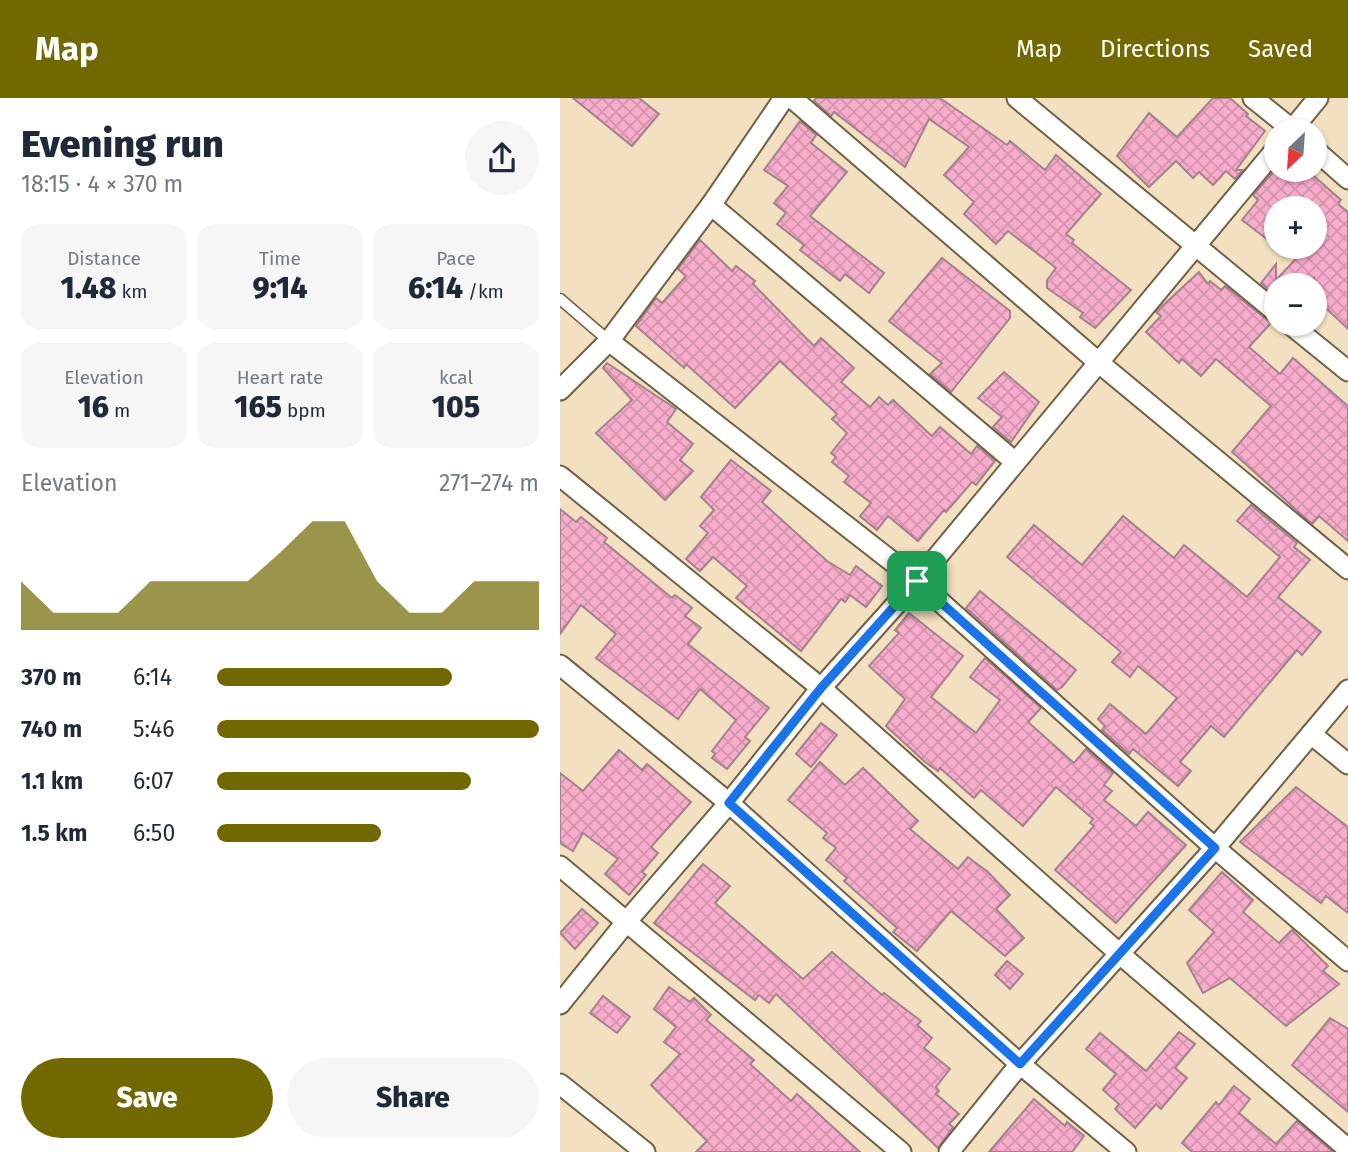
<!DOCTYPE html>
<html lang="en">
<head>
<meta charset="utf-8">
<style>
	:root { --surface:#fff; --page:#f6f6f7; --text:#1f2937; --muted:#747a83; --accent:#726800 }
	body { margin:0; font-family:"Fira Sans",sans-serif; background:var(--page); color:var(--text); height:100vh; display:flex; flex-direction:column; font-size:26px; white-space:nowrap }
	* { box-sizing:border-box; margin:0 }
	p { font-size:23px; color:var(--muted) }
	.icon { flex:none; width:38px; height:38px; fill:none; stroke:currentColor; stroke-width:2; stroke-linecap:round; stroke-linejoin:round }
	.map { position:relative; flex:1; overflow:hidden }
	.details { display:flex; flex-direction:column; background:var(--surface); width:560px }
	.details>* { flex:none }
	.needle { width:46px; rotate:205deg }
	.controls { position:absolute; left:704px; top:21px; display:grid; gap:14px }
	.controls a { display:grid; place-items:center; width:63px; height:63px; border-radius:50%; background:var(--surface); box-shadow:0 2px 5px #0004; font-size:35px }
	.pin { position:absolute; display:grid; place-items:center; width:60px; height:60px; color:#fff; margin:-30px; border-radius:14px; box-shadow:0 4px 10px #0006 }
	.round { display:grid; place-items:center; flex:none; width:74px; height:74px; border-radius:37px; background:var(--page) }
	.summary { display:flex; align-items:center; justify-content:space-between; height:119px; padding:0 21px }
	h1 { font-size:38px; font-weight:800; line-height:52px }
	.metrics { display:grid; grid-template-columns:repeat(3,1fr); gap:10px; height:119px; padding:7px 21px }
	.metrics div { display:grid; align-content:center; border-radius:18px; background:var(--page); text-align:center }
	.metrics b { font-size:30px; font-weight:800 }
	.metrics small { font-size:19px; font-weight:400 }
	.metrics p { font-size:19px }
	.chart { height:196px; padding:14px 21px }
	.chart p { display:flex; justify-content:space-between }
	.chart svg { width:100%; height:126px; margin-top:7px; fill:var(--accent); opacity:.7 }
	.primary-button { display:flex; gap:14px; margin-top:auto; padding:14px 21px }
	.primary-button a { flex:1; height:80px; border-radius:42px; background:var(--accent); color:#fff; font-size:28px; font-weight:800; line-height:80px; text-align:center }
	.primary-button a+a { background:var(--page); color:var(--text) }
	ul { padding:0 21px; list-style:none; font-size:23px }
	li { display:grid; grid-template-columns:112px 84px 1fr; align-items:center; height:52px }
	li i { height:18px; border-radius:9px; background:var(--accent) }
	header { display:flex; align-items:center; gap:42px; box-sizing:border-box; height:98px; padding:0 35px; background:var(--accent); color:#fff }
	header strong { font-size:33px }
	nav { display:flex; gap:38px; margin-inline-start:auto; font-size:24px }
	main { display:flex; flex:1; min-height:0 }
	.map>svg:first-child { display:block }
	.building { fill:url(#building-cross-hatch); stroke:#a4818f; stroke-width:2 }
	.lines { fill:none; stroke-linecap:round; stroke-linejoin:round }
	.service-casing { stroke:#716145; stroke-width:13 }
	.minor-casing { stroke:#716145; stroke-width:23 }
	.service { stroke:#fff; stroke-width:10 }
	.minor { stroke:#fff; stroke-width:19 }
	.route-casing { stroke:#fff; stroke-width:14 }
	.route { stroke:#1a73e8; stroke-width:9 }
</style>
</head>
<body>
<header>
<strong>Map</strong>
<nav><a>Map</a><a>Directions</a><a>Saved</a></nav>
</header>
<main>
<section class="details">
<div class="summary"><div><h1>Evening run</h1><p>18:15 · 4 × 370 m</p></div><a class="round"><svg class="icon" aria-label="share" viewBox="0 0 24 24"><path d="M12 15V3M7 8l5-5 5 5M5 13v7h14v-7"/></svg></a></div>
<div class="metrics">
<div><p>Distance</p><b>1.48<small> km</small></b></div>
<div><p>Time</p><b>9:14</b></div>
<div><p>Pace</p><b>6:14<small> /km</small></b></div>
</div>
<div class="metrics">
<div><p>Elevation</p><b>16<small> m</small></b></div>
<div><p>Heart rate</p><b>165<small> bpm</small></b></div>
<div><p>kcal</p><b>105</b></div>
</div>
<div class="chart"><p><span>Elevation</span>271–274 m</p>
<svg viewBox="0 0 160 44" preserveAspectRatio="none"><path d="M0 44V27L10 38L20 38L30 38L40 27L50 27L60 27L70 27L80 17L90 6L100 6L110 27L120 38L130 38L140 27L150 27L160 27V44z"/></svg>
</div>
<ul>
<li><b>370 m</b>6:14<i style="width:73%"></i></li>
<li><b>740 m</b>5:46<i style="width:100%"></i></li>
<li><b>1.1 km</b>6:07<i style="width:79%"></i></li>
<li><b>1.5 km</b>6:50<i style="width:51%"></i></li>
</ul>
<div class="primary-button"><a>Save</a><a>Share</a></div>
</section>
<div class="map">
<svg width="788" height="1054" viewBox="0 0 788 1054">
	<defs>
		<pattern id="building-cross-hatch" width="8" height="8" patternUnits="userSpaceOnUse" patternTransform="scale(1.75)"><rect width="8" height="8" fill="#f8accb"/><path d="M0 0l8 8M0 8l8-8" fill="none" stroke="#d493ad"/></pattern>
	</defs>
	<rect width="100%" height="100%" fill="#f2e0c0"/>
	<g class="building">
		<polygon points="13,0 79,0 99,16 72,48"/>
		<polygon points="256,0 380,0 447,47 450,43 485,72 496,57 541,96 506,136 514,142 512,145 571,192 535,230 520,219 523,215 487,190 487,182 496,170 448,133 436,146 404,116 414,104 384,77 409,49 369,21 345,69 274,14 271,18 254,3"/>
		<polygon points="653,0 670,0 688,16 686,18 705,33 676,72 683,72 675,81 666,73 653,87 639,74 633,80 616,63 589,89 557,58 589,15 617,39"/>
		<polygon points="240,23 256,37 251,45 287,74 250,118 324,175 309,195 285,176 280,183 240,152 244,147 217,126 226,115 214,105 228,88 204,72"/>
		<polygon points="715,72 747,72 781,102 778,106 788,114 788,231 754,199 754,180 747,187 716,187 716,198 701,185 716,166 716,182 747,149 754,149 754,110 716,110 716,148 682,122 698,102 693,97"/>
		<polygon points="140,142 172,173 176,168 195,183 193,186 254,248 261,240 294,270 281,284 310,309 319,299 328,307 333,302 372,338 380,329 411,356 417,348 435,363 416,387 412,384 386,414 384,412 358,443 328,418 317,432 300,418 311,405 284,384 289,378 272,364 276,359 271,355 287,335 272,321 277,316 220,263 175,310 126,266 124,270 76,228 96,200 102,205 126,178 118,171"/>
		<polygon points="382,160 450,213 450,220 391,294 370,276 382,265 329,223"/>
		<polygon points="639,174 648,186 650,183 661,192 665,188 711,225 689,249 720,276 733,260 788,308 788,443 759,418 752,426 672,354 711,308 656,261 641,278 622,261 619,265 586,234 601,218 596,214 599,211"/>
		<polygon points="47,265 116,311 107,324 133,346 120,362 133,373 105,402 36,335 72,302 43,270"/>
		<polygon points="444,274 479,304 451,344 433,329 442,319 418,300"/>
		<polygon points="171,362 211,393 202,404 267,463 290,477 296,468 322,488 306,509 290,497 285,504 281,501 241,553 176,500 187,488 153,459 140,473 126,461 148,435 140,428 154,412 141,399"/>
		<polygon points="691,407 737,445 734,449 750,462 718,499 761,534 742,557 737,552 664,639 651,628 620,664 631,673 618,688 573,651 569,656 542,632 545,628 538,621 550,606 586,636 617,600 578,568 570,579 552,564 561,554 447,459 474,427 522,467 563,418 614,460 624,447 687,499 720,459 677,423"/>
		<polygon points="0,411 16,424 21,419 47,440 44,444 112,500 115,497 132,510 125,518 141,530 128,546 209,610 185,639 190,643 167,671 152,660 155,656 152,653 176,622 140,591 118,621 36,560 56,536 21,507 0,536"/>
		<polygon points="420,493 516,572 502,589 497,592 406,510"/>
		<polygon points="349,515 403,558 371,599 416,635 440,602 410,579 425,560 481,610 468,624 514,665 526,651 553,675 544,687 552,693 544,702 576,728 588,714 626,747 556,825 495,772 534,728 530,725 533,721 496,689 463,728 421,692 414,700 380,670 378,673 365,664 326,628 345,601 309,568 339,535 335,532"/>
		<polygon points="261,625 277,637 251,669 236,656"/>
		<polygon points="59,652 82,672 87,666 131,704 91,749 98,755 82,774 86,777 69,797 45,776 58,761 23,735 13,753 0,745 0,675 23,693"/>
		<polygon points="260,664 285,687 303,670 358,723 350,731 398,771 408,759 428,774 450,797 436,811 464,840 445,858 391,813 357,853 333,834 337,830 284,783 287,780 266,762 276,750 263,740 267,735 228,702"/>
		<polygon points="736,689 788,729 788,815 766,798 761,805 680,744"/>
		<polygon points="143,766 170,788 155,805 243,881 272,854 322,897 324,895 361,923 357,927 372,940 364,950 390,971 376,989 379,993 376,996 399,1016 389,1026 393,1029 378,1050 216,896 209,905 199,897 195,902 94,825"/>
		<polygon points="662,774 693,802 683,814 719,845 732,832 768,868 763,873 779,886 726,928 670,880 643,895 627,865 654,834 629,812"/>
		<polygon points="22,811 38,825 15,851 0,835"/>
		<polygon points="447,863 463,876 450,891 435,877"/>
		<polygon points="109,889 130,904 134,900 151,917 146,922 194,962 190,966 231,1003 237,996 300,1054 136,1054 147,1043 91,987 120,956 104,944 116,929 94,911"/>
		<polygon points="43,898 70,919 57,935 30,915"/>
		<polygon points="770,920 788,931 788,1014 732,967"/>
		<polygon points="619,934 635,946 615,970 627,980 601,1011 596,1006 575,1030 555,1011 559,1006 543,992 556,976 526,951 540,935 586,973"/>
		<polygon points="674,988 690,1001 679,1015 716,1046 737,1023 773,1054 632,1054 622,1045 656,1004 659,1007"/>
		<polygon points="474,1001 505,1028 507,1024 524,1038 512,1054 429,1054"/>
	</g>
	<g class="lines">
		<defs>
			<polyline id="service" points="0,201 49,243"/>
			<g id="minor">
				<polyline points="232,0 538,264 788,471"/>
				<polyline points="457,0 716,214"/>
				<polyline points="693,0 734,33"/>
				<polyline points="731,33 758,0"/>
				<polyline points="754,51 788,81"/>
				<polyline points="151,107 454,363"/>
				<polyline points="730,226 788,273"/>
				<polyline points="49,243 357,483 655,750 788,863"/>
				<polyline points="0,292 49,243 151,107 224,0"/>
				<polyline points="0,378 261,590 561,857 788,1051"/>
				<polyline points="0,567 169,705 460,966 566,1054"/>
				<polyline points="751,636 788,666"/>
				<polyline points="0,768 341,1054"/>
				<polyline points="0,906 67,823 169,705 261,590 357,483 716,51"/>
				<polyline points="0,986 85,1054"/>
				<polyline points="389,1054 460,966 655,750 788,592"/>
			</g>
		</defs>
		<use href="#service" class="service-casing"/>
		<use href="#minor" class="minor-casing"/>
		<use href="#service" class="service"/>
		<use href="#minor" class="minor"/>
	</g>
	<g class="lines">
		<defs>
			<polygon id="route" points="357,483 655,750 460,966 169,705 261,590"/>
		</defs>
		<use href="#route" class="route-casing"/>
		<use href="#route" class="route"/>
	</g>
</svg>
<div class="controls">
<a><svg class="needle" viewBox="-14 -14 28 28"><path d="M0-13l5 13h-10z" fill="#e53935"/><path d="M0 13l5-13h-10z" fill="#747a83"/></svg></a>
<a>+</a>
<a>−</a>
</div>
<div class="pin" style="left:357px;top:483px;background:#1e9e55"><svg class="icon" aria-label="arrive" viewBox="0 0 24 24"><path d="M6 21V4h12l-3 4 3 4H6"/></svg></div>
</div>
</main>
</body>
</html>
